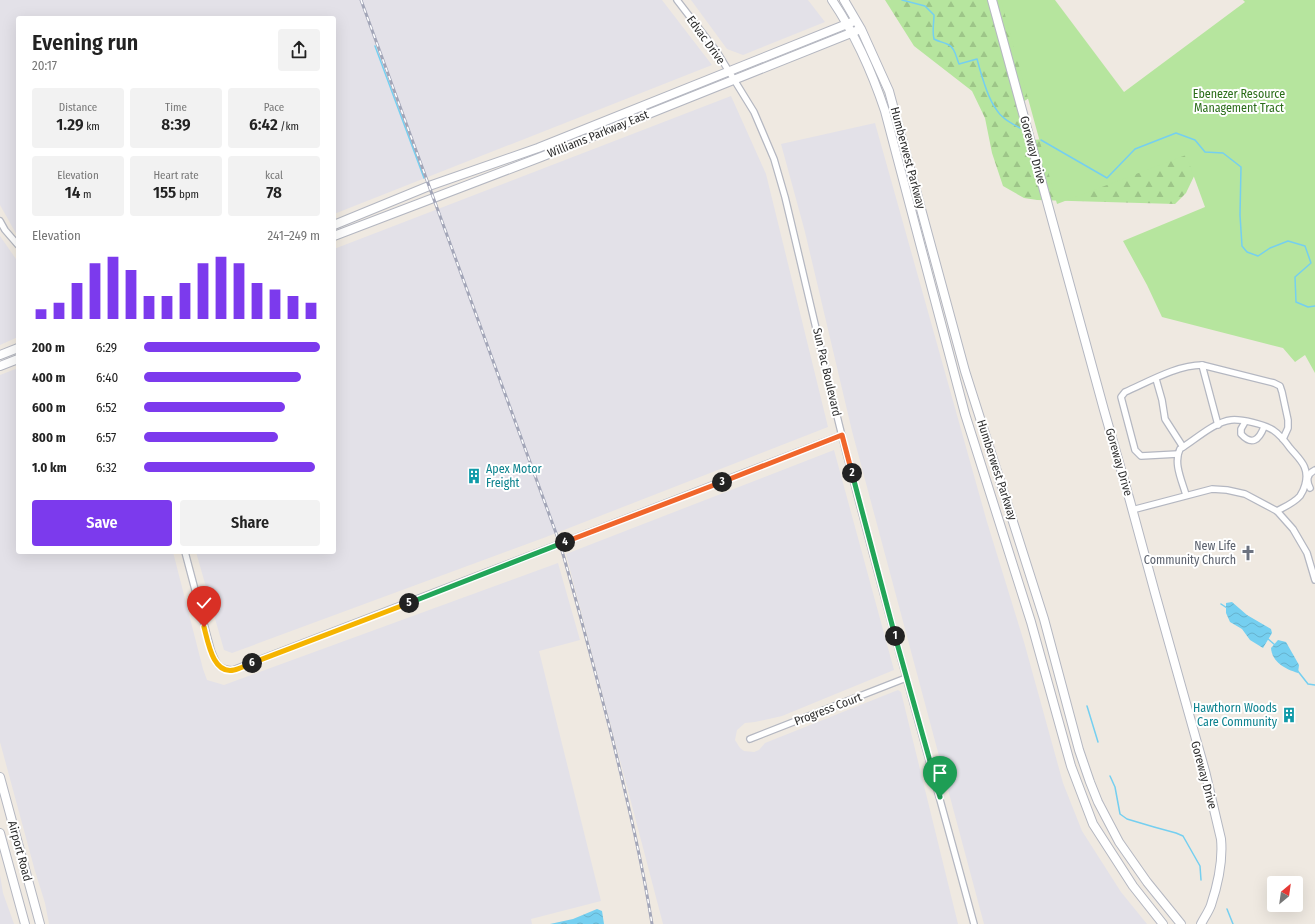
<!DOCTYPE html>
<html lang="en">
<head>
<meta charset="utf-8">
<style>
	:root { --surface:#fff; --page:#f2f2f2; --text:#222; --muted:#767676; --accent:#7c3aed }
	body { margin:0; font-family:"Fira Sans Condensed",sans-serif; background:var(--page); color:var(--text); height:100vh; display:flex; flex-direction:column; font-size:15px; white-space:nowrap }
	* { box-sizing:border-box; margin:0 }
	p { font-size:13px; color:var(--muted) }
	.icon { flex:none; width:22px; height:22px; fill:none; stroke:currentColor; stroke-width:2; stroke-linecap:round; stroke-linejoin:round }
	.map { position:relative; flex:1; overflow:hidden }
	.side { position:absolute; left:16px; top:16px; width:320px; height:538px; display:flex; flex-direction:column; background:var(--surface); border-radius:4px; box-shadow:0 4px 16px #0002 }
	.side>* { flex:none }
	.needle { width:26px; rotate:29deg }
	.fabs { position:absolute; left:1267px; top:876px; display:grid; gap:8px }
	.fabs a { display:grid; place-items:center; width:36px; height:36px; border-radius:4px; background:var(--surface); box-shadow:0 4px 16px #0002; font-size:20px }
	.pin { position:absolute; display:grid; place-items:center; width:34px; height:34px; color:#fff; margin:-41px -17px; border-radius:50% 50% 50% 0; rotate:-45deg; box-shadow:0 0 4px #0007 }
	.pin .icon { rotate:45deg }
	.km { position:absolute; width:20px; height:20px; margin:-10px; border-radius:50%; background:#222; color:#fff; font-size:11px; line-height:20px; text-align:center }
	.round { display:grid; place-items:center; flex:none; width:42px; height:42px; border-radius:4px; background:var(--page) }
	.headline { display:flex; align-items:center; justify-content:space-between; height:68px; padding:0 16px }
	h1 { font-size:22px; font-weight:600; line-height:30px }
	.metrics { display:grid; grid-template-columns:repeat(3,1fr); gap:6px; height:68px; padding:4px 16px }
	.metrics div { display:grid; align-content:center; border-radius:4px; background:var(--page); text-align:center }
	.metrics b { font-size:17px; font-weight:600 }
	.metrics small { font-size:11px; font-weight:400 }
	.metrics p { font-size:11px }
	.chart { height:112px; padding:8px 16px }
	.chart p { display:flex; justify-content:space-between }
	.chart svg { width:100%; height:72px; margin-top:4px; stroke:var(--accent); stroke-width:6 }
	.button { display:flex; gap:8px; margin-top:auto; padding:8px 16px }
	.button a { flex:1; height:46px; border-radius:4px; background:var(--accent); color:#fff; font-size:16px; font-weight:600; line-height:46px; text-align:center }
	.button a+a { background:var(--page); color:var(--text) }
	ul { padding:0 16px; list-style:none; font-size:13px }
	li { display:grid; grid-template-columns:64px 48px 1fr; align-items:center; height:30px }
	li i { height:10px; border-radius:5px; background:var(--accent) }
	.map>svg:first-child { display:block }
	.industrial { fill:#e3e1e8 }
	.forest { fill:url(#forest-firs) }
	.park { fill:#b6e59e }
	.water { fill:url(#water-waves) }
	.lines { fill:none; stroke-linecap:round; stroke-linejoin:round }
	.stream { stroke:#75cff0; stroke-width:1.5 }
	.street-casing { stroke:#b4b7c1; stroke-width:8 }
	.secondary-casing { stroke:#b4b7c1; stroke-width:10 }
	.street { stroke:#fff; stroke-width:5.5 }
	.secondary { stroke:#fff; stroke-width:8 }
	.rail-casing { stroke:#a3a6b8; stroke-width:3 }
	.rail { stroke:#fff; stroke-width:1.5; stroke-dasharray:4.5; stroke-linecap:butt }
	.split-1-casing { stroke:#fff; stroke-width:8 }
	.split-2-casing { stroke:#fff; stroke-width:8 }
	.split-3-casing { stroke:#fff; stroke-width:8 }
	.split-4-casing { stroke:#fff; stroke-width:8 }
	.split-5-casing { stroke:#fff; stroke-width:8 }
	.split-6-casing { stroke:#fff; stroke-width:8 }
	.split-7-casing { stroke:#fff; stroke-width:8 }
	.split-1 { stroke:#22a559; stroke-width:5 }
	.split-2 { stroke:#22a559; stroke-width:5 }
	.split-3 { stroke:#f0652b; stroke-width:5 }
	.split-4 { stroke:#f0652b; stroke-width:5 }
	.split-5 { stroke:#22a559; stroke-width:5 }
	.split-6 { stroke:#f5b400; stroke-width:5 }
	.split-7 { stroke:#f5b400; stroke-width:5 }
	.labels { text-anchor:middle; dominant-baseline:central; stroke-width:4; stroke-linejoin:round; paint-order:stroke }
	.street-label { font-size:12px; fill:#2e2e2e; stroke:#fff }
	.park-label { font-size:12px; fill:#2c6e1b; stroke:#fff }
	.culture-label { font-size:12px; fill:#0d838f; stroke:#fff; text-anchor:start }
	.worship-label { font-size:12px; fill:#5b616d; stroke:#fff; text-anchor:end }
</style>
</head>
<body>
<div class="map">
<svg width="1315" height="924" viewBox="0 0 1315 924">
	<defs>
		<pattern id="forest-firs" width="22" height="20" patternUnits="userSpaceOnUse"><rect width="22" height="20" fill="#b6e59e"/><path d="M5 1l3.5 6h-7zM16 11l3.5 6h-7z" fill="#9dc588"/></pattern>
		<pattern id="water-waves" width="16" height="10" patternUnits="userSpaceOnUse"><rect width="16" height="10" fill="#75cff0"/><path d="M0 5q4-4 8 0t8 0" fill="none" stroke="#66b2ce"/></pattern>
	</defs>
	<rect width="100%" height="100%" fill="#efe9e1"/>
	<g class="industrial">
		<polygon points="0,0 662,0 712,65 334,214 334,18 18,18 18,237 0,205"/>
		<polygon points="691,0 808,0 825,22 743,55 727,49"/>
		<polygon points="731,96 766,174 828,427 546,537 232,653 224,650 196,552 334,552 334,249"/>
		<polygon points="875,123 987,522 1024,642 1063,783 1082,831 1121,892 1147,924 984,924 852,431 805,232 781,144"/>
		<polygon points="0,236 18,262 18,337 0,345"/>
		<polygon points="18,368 18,552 173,552 203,669 207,680 224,685 558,563 580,640 539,651 601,901 531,919 532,924 49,924 45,903 35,871 0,742 0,375"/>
		<polygon points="834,450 894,670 782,716 755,722 745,723 737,730 735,740 740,748 744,751 754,752 759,750 765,743 898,690 901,692 958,924 663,924 566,554"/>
		<polygon points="0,875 3,893 14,924 0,924"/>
	</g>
	<polygon class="forest" points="885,0 1036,0 1081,63 1023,102 1031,140 1170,131 1197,170 1186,193 1175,204 1037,200 1024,198 1003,186 992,153 985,118 972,91 914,46"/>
	<polygon class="park" points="1001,0 1055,0 1124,92 1245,2 1243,0 1315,0 1315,373 1305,355 1295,362 1283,348 1162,317 1147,285 1123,241 1205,207 1186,155 1057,204"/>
	<g class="water">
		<polygon points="1232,602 1247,615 1271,629 1272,633 1263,648 1250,640 1242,629 1230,622 1226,613 1226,603"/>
		<path d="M 1278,640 L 1286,642 L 1299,665 L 1298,673 C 1285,669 1272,662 1271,648 Z"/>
		<polygon points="597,909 602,911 604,924 550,924 573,919"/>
	</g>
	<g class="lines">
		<g class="stream">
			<path d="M 902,0 L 925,6 L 934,15 C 934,23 932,31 934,39 C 939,42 943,42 947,44 C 955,47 956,57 959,64 L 977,59 C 981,74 987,97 996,109 C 1001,118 1011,123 1020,128"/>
			<polyline points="375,46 424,178"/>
			<polyline points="1041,140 1107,178 1135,149 1176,133 1195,140 1205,152 1223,153 1241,167 1240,215 1242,246 1247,252 1258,256 1270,248 1288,241 1305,246 1311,263 1295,277 1296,302 1308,307 1315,306"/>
			<polyline points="1221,604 1227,608"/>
			<polyline points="1267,638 1275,645"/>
			<polyline points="1297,670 1308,684 1315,685"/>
			<polyline points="1087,706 1098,742"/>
			<polyline points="1110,776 1115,787 1120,814 1127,819 1154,827 1176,833 1183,836 1200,866 1201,880"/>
			<polyline points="1227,909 1233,924"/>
		</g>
		<defs>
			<g id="street">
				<path d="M 677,0 L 717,52 L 754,112 L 774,159 L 785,197 C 804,276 822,356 842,436 C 883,599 930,761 974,924"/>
				<polyline points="0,221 5,230 18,245"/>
				<polyline points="1202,365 1274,383 1280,386 1282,392 1288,420 1288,428 1283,439"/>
				<polyline points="1156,379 1162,400 1165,419 1183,447"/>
				<path d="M 1245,422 L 1241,429 L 1241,434 C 1252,446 1259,440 1264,427"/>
				<path d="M 1178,454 L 1141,456 L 1135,450 L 1121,397 L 1125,392 C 1148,382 1177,365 1202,365 L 1218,425"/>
				<path d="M 1310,488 C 1306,480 1307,474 1315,470"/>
				<path d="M 1186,495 C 1182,481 1173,463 1180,449 C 1195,440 1214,422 1231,420 C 1242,419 1263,424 1273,430 C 1279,434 1285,441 1290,448 C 1300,460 1310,467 1305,485 C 1304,489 1302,493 1300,496 C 1294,503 1284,507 1277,511"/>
				<polyline points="1132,510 1212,489 1227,490 1245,494 1277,511 1293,529 1307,553 1315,580"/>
				<path d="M 185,552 L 211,650 C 216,663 218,670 233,670 L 842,435"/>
				<polyline points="750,739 906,678"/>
			</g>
			<g id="secondary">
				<path d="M 832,0 C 855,34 872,72 885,111 L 965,414 L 1031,622 L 1071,766 L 1093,824 L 1133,886 L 1163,924"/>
				<polyline points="844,0 861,29 889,91 965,371 1044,619 1079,750 1090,782 1098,802 1119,842 1147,882 1181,924"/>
				<path d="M 992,0 L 1104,410 L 1130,501 L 1155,593 L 1205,771 L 1221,839 C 1223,860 1218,884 1211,905 C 1209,911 1204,918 1201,924"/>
				<polyline points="334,225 429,186 538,148 852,22"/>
				<polyline points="334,236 541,157 856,31"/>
				<polyline points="0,355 18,348"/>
				<polyline points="0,366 18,359"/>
				<polyline points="0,777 40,924"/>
				<polyline points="0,833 25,924"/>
			</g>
		</defs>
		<use href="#street" class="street-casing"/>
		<use href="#secondary" class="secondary-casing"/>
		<use href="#street" class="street"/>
		<use href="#secondary" class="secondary"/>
		<defs>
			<path id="rail" d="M 361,0 L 560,544 C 579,608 595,672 612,737 C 627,799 642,861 652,924"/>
		</defs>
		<use href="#rail" class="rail-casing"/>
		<use href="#rail" class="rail"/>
	</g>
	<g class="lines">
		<defs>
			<polyline id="split-1" points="895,636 940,797"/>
			<polyline id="split-2" points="852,473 895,636"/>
			<polyline id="split-3" points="722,482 842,435 852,473"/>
			<polyline id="split-4" points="565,542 722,482"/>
			<polyline id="split-5" points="409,603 565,542"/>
			<polyline id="split-6" points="252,663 409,603"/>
			<path id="split-7" d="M 204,627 C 208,642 213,675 234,670 C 240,669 246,665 252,663"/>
		</defs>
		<use href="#split-1" class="split-1-casing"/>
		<use href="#split-2" class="split-2-casing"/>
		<use href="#split-3" class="split-3-casing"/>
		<use href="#split-4" class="split-4-casing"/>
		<use href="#split-5" class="split-5-casing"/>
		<use href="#split-6" class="split-6-casing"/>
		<use href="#split-7" class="split-7-casing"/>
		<use href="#split-1" class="split-1"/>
		<use href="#split-2" class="split-2"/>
		<use href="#split-3" class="split-3"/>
		<use href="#split-4" class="split-4"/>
		<use href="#split-5" class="split-5"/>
		<use href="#split-6" class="split-6"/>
		<use href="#split-7" class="split-7"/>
	</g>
	<defs>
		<symbol id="building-bare" viewBox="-9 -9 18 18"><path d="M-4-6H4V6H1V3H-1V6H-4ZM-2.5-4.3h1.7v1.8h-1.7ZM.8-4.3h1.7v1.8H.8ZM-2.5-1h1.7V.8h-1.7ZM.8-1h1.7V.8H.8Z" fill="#0f9aa8" stroke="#fff" stroke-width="2.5" paint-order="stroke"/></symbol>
		<symbol id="church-bare" viewBox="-9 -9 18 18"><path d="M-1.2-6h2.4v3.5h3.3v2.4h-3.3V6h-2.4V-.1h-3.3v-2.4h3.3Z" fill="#6b7280" stroke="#fff" stroke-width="2.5" paint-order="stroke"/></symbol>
	</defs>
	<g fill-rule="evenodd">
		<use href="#building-bare" x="463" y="465" width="22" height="22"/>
		<use href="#church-bare" x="1237" y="542" width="22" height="22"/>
		<use href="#building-bare" x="1278" y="704" width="22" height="22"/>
	</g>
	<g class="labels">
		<g class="street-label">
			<text transform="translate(706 40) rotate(54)">Edvac Drive</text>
			<text transform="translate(598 134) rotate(-22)">Williams Parkway East</text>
			<text transform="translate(1033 150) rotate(75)">Goreway Drive</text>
			<text transform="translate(908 158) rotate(75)">Humberwest Parkway</text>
			<text transform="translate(827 372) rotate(77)">Sun Pac Boulevard</text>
			<text transform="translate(1119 462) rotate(74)">Goreway Drive</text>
			<text transform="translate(997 470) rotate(72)">Humberwest Parkway</text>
			<text transform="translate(828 709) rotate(-21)">Progress Court</text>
			<text transform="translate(1204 775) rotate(75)">Goreway Drive</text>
			<text transform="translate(20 851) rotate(75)">Airport Road</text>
		</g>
		<g class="park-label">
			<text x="1239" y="94">Ebenezer Resource<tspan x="1239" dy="14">Management Tract</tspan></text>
		</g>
		<g class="culture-label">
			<text x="486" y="469">Apex Motor<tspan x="486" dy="14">Freight</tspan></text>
			<text x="1277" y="708" text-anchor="end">Hawthorn Woods<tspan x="1277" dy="14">Care Community</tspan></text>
		</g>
		<g class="worship-label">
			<text x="1236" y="546">New Life<tspan x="1236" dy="14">Community Church</tspan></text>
		</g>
	</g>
</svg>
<div class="fabs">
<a><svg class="needle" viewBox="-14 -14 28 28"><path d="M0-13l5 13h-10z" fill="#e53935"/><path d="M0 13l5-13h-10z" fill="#767676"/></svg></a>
</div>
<div class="pin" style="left:940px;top:797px;background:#1e9e55"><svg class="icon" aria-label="arrive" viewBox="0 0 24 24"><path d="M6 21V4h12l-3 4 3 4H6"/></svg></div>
<div class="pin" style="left:204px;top:627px;background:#d93025"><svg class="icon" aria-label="check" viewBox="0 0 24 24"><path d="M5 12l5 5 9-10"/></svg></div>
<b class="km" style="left:895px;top:636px">1</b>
<b class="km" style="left:852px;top:473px">2</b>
<b class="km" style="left:722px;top:482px">3</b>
<b class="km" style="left:565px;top:542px">4</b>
<b class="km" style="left:409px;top:603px">5</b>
<b class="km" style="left:252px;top:663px">6</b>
<section class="side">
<div class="headline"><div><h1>Evening run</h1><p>20:17</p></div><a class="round"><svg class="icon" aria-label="share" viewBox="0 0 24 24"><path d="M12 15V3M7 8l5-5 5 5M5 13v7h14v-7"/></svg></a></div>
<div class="metrics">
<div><p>Distance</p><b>1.29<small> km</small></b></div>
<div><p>Time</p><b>8:39</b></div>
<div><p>Pace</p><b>6:42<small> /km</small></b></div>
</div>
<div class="metrics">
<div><p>Elevation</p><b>14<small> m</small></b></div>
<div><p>Heart rate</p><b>155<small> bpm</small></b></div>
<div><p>kcal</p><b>78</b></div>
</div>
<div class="chart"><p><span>Elevation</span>241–249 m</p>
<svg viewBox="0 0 160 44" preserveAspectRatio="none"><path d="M5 44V38M15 44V34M25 44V22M35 44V10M45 44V6M55 44V14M65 44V30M75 44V30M85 44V22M95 44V10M105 44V6M115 44V10M125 44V22M135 44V26M145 44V30M155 44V34"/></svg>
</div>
<ul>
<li><b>200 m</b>6:29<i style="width:100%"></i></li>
<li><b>400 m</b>6:40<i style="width:89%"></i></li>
<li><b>600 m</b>6:52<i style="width:80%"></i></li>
<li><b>800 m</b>6:57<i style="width:76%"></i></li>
<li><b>1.0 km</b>6:32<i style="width:97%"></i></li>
</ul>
<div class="button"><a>Save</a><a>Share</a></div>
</section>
</div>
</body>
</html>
